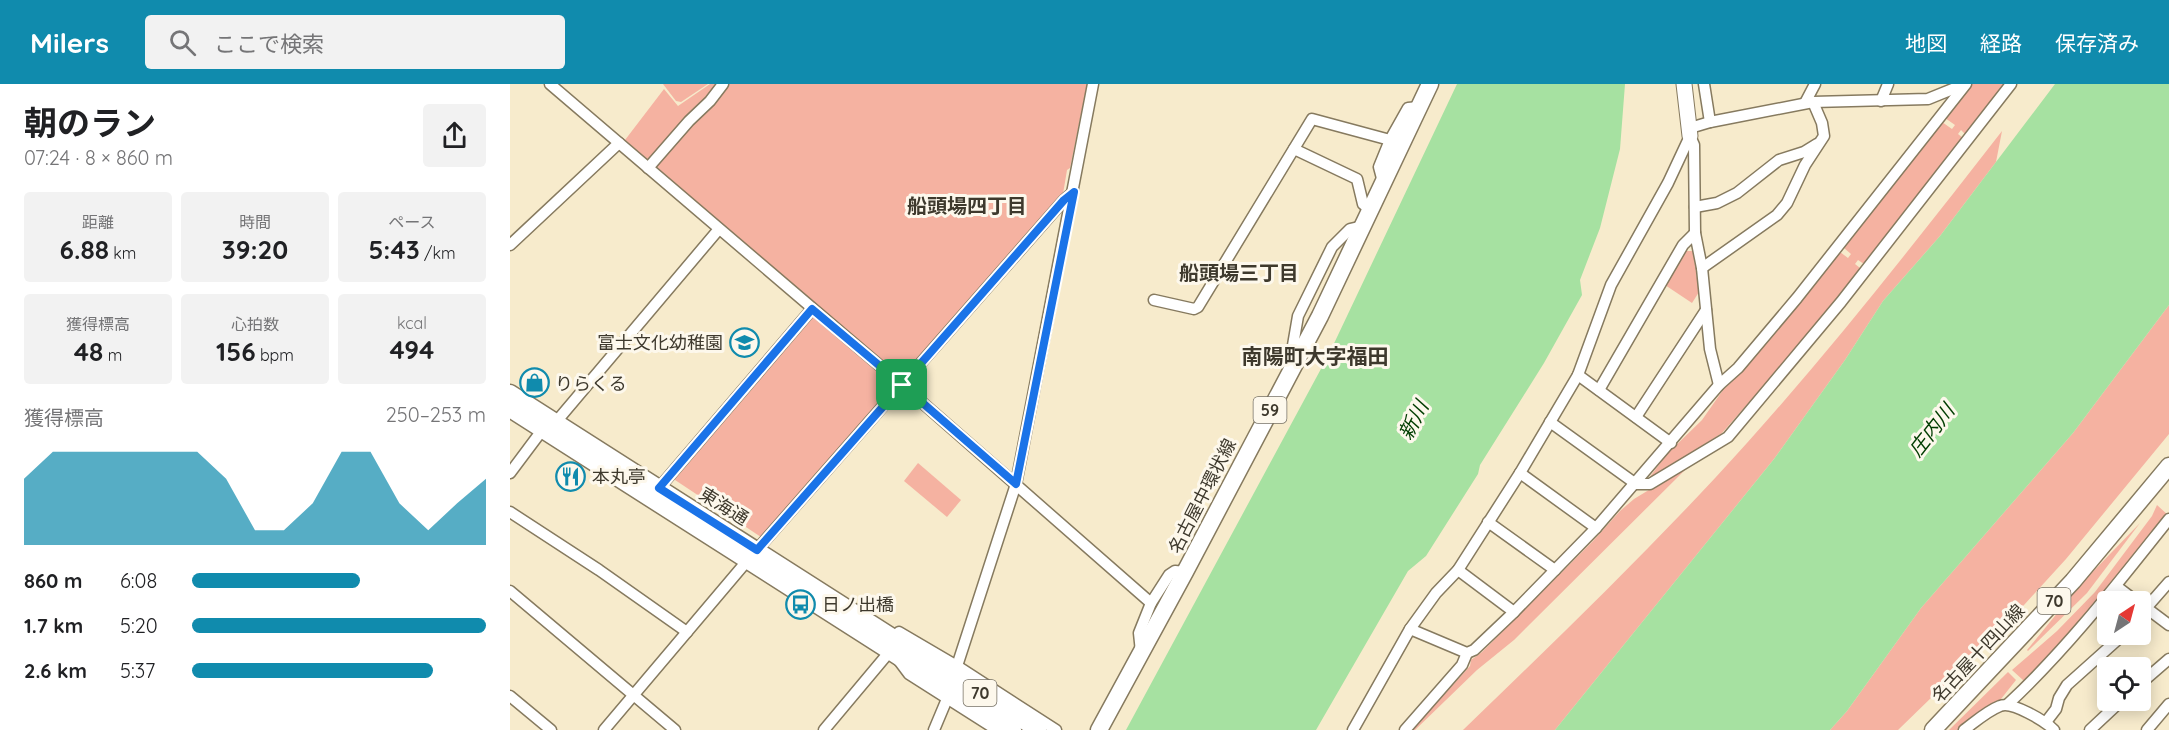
<!DOCTYPE html>
<html lang="ja">
<head>
<meta charset="utf-8">
<style>
	:root { --surface:#fff; --page:#f2f2f2; --text:#202124; --muted:#757577; --accent:#108bad }
	body { margin:0; font-family:Quicksand,"Noto Sans JP",sans-serif; background:var(--page); color:var(--text); height:100vh; display:flex; flex-direction:column; font-size:22px; white-space:nowrap }
	* { box-sizing:border-box; margin:0 }
	p { font-size:20px; color:var(--muted) }
	.icon { flex:none; width:33px; height:33px; fill:none; stroke:currentColor; stroke-width:2; stroke-linecap:round; stroke-linejoin:round }
	.map { position:relative; flex:1; overflow:hidden }
	.drawer { display:flex; flex-direction:column; background:var(--surface); width:510px }
	.drawer>* { flex:none }
	.needle { width:39px; rotate:36deg }
	.fabs { position:absolute; left:1587px; top:507px; display:grid; gap:12px }
	.fabs a { display:grid; place-items:center; width:54px; height:54px; border-radius:6px; background:var(--surface); box-shadow:0 3px 15px #0003; font-size:30px }
	.pin { position:absolute; display:grid; place-items:center; width:51px; height:51px; color:#fff; margin:-26px; border-radius:12px; box-shadow:0 3px 9px #0006 }
	.round { display:grid; place-items:center; flex:none; width:63px; height:63px; border-radius:6px; background:var(--page) }
	.headline { display:flex; align-items:center; justify-content:space-between; height:102px; padding:0 24px }
	h1 { font-size:33px; font-weight:700; line-height:45px }
	.figures { display:grid; grid-template-columns:repeat(3,1fr); gap:9px; height:102px; padding:6px 24px }
	.figures div { display:grid; align-content:center; border-radius:6px; background:var(--page); text-align:center }
	.figures b { font-size:26px; font-weight:700 }
	.figures small { font-size:16px; font-weight:400 }
	.figures p { font-size:16px }
	.chart { height:168px; padding:12px 24px }
	.chart p { display:flex; justify-content:space-between }
	.chart svg { width:100%; height:108px; margin-top:6px; fill:var(--accent); opacity:.7 }
	ul { padding:0 24px; list-style:none; font-size:20px }
	li { display:grid; grid-template-columns:96px 72px 1fr; align-items:center; height:45px }
	li i { height:15px; border-radius:8px; background:var(--accent) }
	header { display:flex; align-items:center; gap:36px; box-sizing:border-box; height:84px; padding:0 30px; background:var(--accent); color:#fff }
	header strong { font-size:28px }
	nav { display:flex; gap:33px; margin-inline-start:auto; font-size:21px }
	.search { width:420px; height:54px; background:var(--page); display:flex; align-items:center; gap:15px; box-sizing:border-box; padding:0 21px; border-radius:6px; color:var(--muted); font-size:22px }
	main { display:flex; flex:1; min-height:0 }
	.map>svg:first-child { display:block }
	.green { fill:#f5b2a1 }
	.water { fill:#a6e1a1 }
	.lines { fill:none; stroke-linecap:round; stroke-linejoin:round }
	.street-casing { stroke:#867a5f; stroke-width:13 }
	.secondary-casing { stroke:#867a5f; stroke-width:17 }
	.primary-casing { stroke:#867a5f; stroke-width:19 }
	.street { stroke:#fff; stroke-width:10 }
	.secondary { stroke:#fff; stroke-width:15 }
	.primary { stroke:#fff; stroke-width:16 }
	.route-casing { stroke:#fff; stroke-width:12 }
	.route { stroke:#1a73e8; stroke-width:8 }
	.labels { text-anchor:middle; dominant-baseline:central; stroke-width:6; stroke-linejoin:round; paint-order:stroke }
	.shield { fill:#fdf8ec; stroke:#777266; stroke-width:1.5 }
	.shield-label { font-size:16px; font-weight:bold; fill:#3e392d }
	.poi-label { font-size:18px; fill:#3e392d; stroke:#fdf8ec; text-anchor:start }
	.street-label { font-size:18px; fill:#3e392d; stroke:#fdf8ec }
	.neighbourhood-label { font-size:20px; font-weight:bold; fill:#3e392d; stroke:#fdf8ec }
	.water-label { font-size:20px; font-style:italic; fill:#003d00; stroke:#fdf8ec }
	.quarter-label { font-size:21px; font-weight:bold; fill:#3e392d; stroke:#fdf8ec }
</style>
</head>
<body>
<header>
<strong>Milers</strong>
<div class="search"><svg class="icon" aria-label="search" viewBox="0 0 24 24"><circle cx="10" cy="10" r="6"/><path d="M15 15l6 6"/></svg>ここで検索</div>
<nav><a>地図</a><a>経路</a><a>保存済み</a></nav>
</header>
<main>
<section class="drawer">
<div class="headline"><div><h1>朝のラン</h1><p>07:24 · 8 × 860 m</p></div><a class="round"><svg class="icon" aria-label="share" viewBox="0 0 24 24"><path d="M12 15V3M7 8l5-5 5 5M5 13v7h14v-7"/></svg></a></div>
<div class="figures">
<div><p>距離</p><b>6.88<small> km</small></b></div>
<div><p>時間</p><b>39:20</b></div>
<div><p>ペース</p><b>5:43<small> /km</small></b></div>
</div>
<div class="figures">
<div><p>獲得標高</p><b>48<small> m</small></b></div>
<div><p>心拍数</p><b>156<small> bpm</small></b></div>
<div><p>kcal</p><b>494</b></div>
</div>
<div class="chart"><p><span>獲得標高</span>250–253 m</p>
<svg viewBox="0 0 160 44" preserveAspectRatio="none"><path d="M0 44V17L10 6L20 6L30 6L40 6L50 6L60 6L70 17L80 38L90 38L100 27L110 6L120 6L130 27L140 38L150 27L160 17V44z"/></svg>
</div>
<ul>
<li><b>860 m</b>6:08<i style="width:57%"></i></li>
<li><b>1.7 km</b>5:20<i style="width:100%"></i></li>
<li><b>2.6 km</b>5:37<i style="width:82%"></i></li>
</ul>
</section>
<div class="map">
<svg width="1659" height="646" viewBox="0 0 1659 646">
	<rect width="100%" height="100%" fill="#f7ebcc"/>
	<g class="green">
		<polygon points="153,0 198,0 171,18 166,17"/>
		<polygon points="200,0 577,0 560,84 557,86 553,110 251,453 162,394 301,230 306,220 115,56 154,5 168,22"/>
		<polygon points="1461,0 1496,0 1456,51 1451,46 1448,50 1453,54 1354,180 1348,176 1345,180 1350,184 1292,258 1212,349 1141,395 1139,394 1157,370 1192,336 1213,306 1231,289 1330,168 1338,174 1341,170 1334,164 1432,38 1442,45 1445,41 1435,34"/>
		<path d="M 1492,47 L 1486,78 L 1430,152 L 1373,217 L 1335,276 L 1264,375 L 1045,646 L 953,646 C 1039,563 1125,480 1206,393 C 1308,283 1400,165 1492,47 Z"/>
		<polygon points="1175,167 1183,167 1189,208 1182,219 1155,201"/>
		<polygon points="1659,221 1659,350 1556,475 1494,543 1388,646 1320,646 1337,627 1411,524 1563,349"/>
		<polygon points="408,379 451,416 437,433 394,397"/>
		<polygon points="1180,381 1004,556 967,586 905,646 902,646 960,582 961,576 972,568 1083,457 1110,427 1124,415"/>
		<polygon points="1647,421 1659,432 1575,533 1514,597 1502,586 1547,547 1585,508 1642,432"/>
		<polygon points="1630,439 1577,509 1518,567 1517,566 1571,500"/>
		<polygon points="1498,588 1506,596 1491,615 1448,646 1439,646"/>
	</g>
	<g class="water">
		<polygon points="947,0 1115,0 1110,65 1090,144 1070,196 1072,211 1034,279 970,381 968,390 916,472 898,487 806,646 616,646 819,270"/>
		<polygon points="1545,0 1659,0 1659,221 1563,349 1411,524 1337,627 1320,646 1045,646 1264,375 1335,276 1373,217 1430,152"/>
	</g>
	<g class="lines">
		<defs>
			<g id="street">
				<polyline points="40,0 383,293 641,519 629,549 631,568"/>
				<polyline points="1194,0 1200,38"/>
				<polyline points="1371,17 1378,0"/>
				<polyline points="1295,19 1305,0"/>
				<polyline points="1180,44 1200,38 1303,18 1418,15 1445,4 1450,0"/>
				<polyline points="1180,52 1184,61 1185,149 1192,184 1200,265 1209,301"/>
				<polyline points="784,65 847,95 853,120 860,126"/>
				<polyline points="138,84 179,37 200,17 213,0"/>
				<polyline points="873,98 869,83 880,56"/>
				<polyline points="1185,123 1207,119 1227,109 1269,76 1294,68 1307,60"/>
				<polyline points="0,161 109,59"/>
				<polyline points="1192,184 1267,131 1277,119 1295,81 1314,52 1312,39 1303,18"/>
				<polyline points="644,216 684,225 688,223 802,35 880,56 898,24 909,23"/>
				<polyline points="788,272 782,267 788,232 822,163 840,145 853,142"/>
				<polyline points="1068,291 1161,359"/>
				<polyline points="1089,306 1173,161 1185,149"/>
				<polyline points="1126,333 1196,226"/>
				<polyline points="46,338 209,145"/>
				<polyline points="1040,338 1126,400 1140,400 1218,353 1331,218 1501,0"/>
				<polyline points="0,389 33,345"/>
				<polyline points="1010,389 1086,444"/>
				<polyline points="149,404 302,225"/>
				<polyline points="0,428 89,486 177,548"/>
				<polyline points="978,438 1045,486"/>
				<polyline points="948,486 1004,528"/>
				<polyline points="1606,502 1627,518"/>
				<polyline points="0,507 165,646"/>
				<polyline points="641,519 659,491 665,487 675,488"/>
				<polyline points="1631,520 1659,541"/>
				<polyline points="1630,531 1659,498"/>
				<polyline points="900,545 957,569 964,566 1004,528 1086,444 1209,301 1228,284 1287,214 1456,0"/>
				<polyline points="389,548 447,582 546,646"/>
				<polyline points="447,582 506,400 583,0"/>
				<polyline points="1630,600 1659,575"/>
				<polyline points="0,612 41,646"/>
				<path d="M 1498,620 C 1558,564 1608,499 1659,435"/>
				<polyline points="1536,638 1546,625 1549,614 1557,601 1614,550"/>
				<polyline points="94,646 237,477 554,116 563,108"/>
				<polyline points="314,646 381,566 399,590 487,646"/>
				<polyline points="424,646 437,615"/>
				<polyline points="843,646 900,545 926,509 948,486 1010,389 1068,291 1101,201 1158,99 1180,52"/>
				<polyline points="895,646 952,581 957,569"/>
				<path d="M 1454,646 C 1465,638 1477,627 1490,622 C 1502,617 1535,637 1544,646"/>
				<polyline points="1580,646 1612,616"/>
				<polyline points="1637,646 1659,620"/>
			</g>
			<polyline id="secondary" points="1174,0 1180,52"/>
			<g id="primary">
				<polyline points="0,309 528,646"/>
				<polyline points="0,325 503,646"/>
				<polyline points="589,646 675,488 810,232 920,0"/>
				<polyline points="1423,646 1563,497 1659,382"/>
			</g>
		</defs>
		<use href="#street" class="street-casing"/>
		<use href="#secondary" class="secondary-casing"/>
		<use href="#primary" class="primary-casing"/>
		<use href="#street" class="street"/>
		<use href="#secondary" class="secondary"/>
		<use href="#primary" class="primary"/>
	</g>
	<g class="lines">
		<defs>
			<polyline id="route" points="392,301 247,466 149,404 302,225 383,293 392,301 506,400 564,108 554,116 392,301"/>
		</defs>
		<use href="#route" class="route-casing"/>
		<use href="#route" class="route"/>
	</g>
	<defs>
		<symbol id="school-ring" viewBox="-11 -11 22 22"><circle r="9.5" fill="#fdf8ec" stroke="#108bad" stroke-width="1.5"/><path d="M0-5L7-2L0 1L-7-2ZM-4 1L0 2.5L4 1V4Q0 6-4 4Z" fill="#108bad"/></symbol>
		<symbol id="shop-ring" viewBox="-11 -11 22 22"><circle r="9.5" fill="#fdf8ec" stroke="#108bad" stroke-width="1.5"/><path d="M-5-2.5h2.3a2.7 3.5 0 0 1 5.4 0H5L5.5 6h-11ZM-1.5-2.5h3a1.5 2.3 0 0 0-3 0Z" fill="#108bad"/></symbol>
		<symbol id="restaurant-ring" viewBox="-11 -11 22 22"><circle r="9.5" fill="#fdf8ec" stroke="#108bad" stroke-width="1.5"/><path d="M-5-6h1v4h1v-4h1v4h1v-4h1v5L-1.5 .5V6h-2V.5L-5-1ZM5-6V6H3V1.5H1.5Q1.5-4 5-6Z" fill="#108bad"/></symbol>
		<symbol id="bus-ring" viewBox="-11 -11 22 22"><circle r="9.5" fill="#fdf8ec" stroke="#108bad" stroke-width="1.5"/><path d="M-5-6H5V4H4V6H2V4H-2V6H-4V4H-5ZM-3.5-4V0h7V-4ZM-3.5 1.2v1.5H-2V1.2ZM2 1.2v1.5H3.5V1.2Z" fill="#108bad"/></symbol>
	</defs>
	<g fill-rule="evenodd">
		<use href="#school-ring" x="218" y="242" width="33" height="33"/>
		<use href="#shop-ring" x="8" y="282" width="33" height="33"/>
		<use href="#restaurant-ring" x="44" y="376" width="33" height="33"/>
		<use href="#bus-ring" x="274" y="504" width="33" height="33"/>
	</g>
	<g class="labels">
		<g class="shield">
			<rect x="743.5" y="313" width="33" height="26" rx="4.5"/>
			<rect x="1527.5" y="504" width="33" height="26" rx="4.5"/>
			<rect x="453.5" y="596" width="33" height="26" rx="4.5"/>
		</g>
		<g class="shield-label">
			<text x="760" y="326">59</text>
			<text x="1544" y="517">70</text>
			<text x="470" y="609">70</text>
		</g>
		<g class="poi-label">
			<text x="213" y="258" text-anchor="end">富士文化幼稚園</text>
			<text x="45" y="299">りらくる</text>
			<text x="82" y="392">本丸亭</text>
			<text x="312" y="520">日ノ出橋</text>
		</g>
		<g class="street-label">
			<text transform="translate(692 412) rotate(-63)">名古屋中環状線</text>
			<text transform="translate(214 422) rotate(32)">東海通</text>
			<text transform="translate(1468 569) rotate(-47)">名古屋十四山線</text>
		</g>
		<g class="neighbourhood-label">
			<text x="457" y="121">船頭場四丁目</text>
			<text x="729" y="188">船頭場三丁目</text>
		</g>
		<g class="water-label">
			<text transform="translate(903 336) rotate(-62)">新川</text>
			<text transform="translate(1421 346) rotate(-52)">庄内川</text>
		</g>
		<g class="quarter-label">
			<text x="805" y="272">南陽町大字福田</text>
		</g>
	</g>
</svg>
<div class="fabs">
<a><svg class="needle" viewBox="-14 -14 28 28"><path d="M0-13l5 13h-10z" fill="#e53935"/><path d="M0 13l5-13h-10z" fill="#757577"/></svg></a>
<a><svg class="icon" aria-label="locate" viewBox="0 0 24 24"><circle cx="12" cy="12" r="6"/><path d="M12 2v4M12 18v4M2 12h4M18 12h4"/></svg></a>
</div>
<div class="pin" style="left:392px;top:301px;background:#1e9e55"><svg class="icon" aria-label="arrive" viewBox="0 0 24 24"><path d="M6 21V4h12l-3 4 3 4H6"/></svg></div>
</div>
</main>
</body>
</html>
